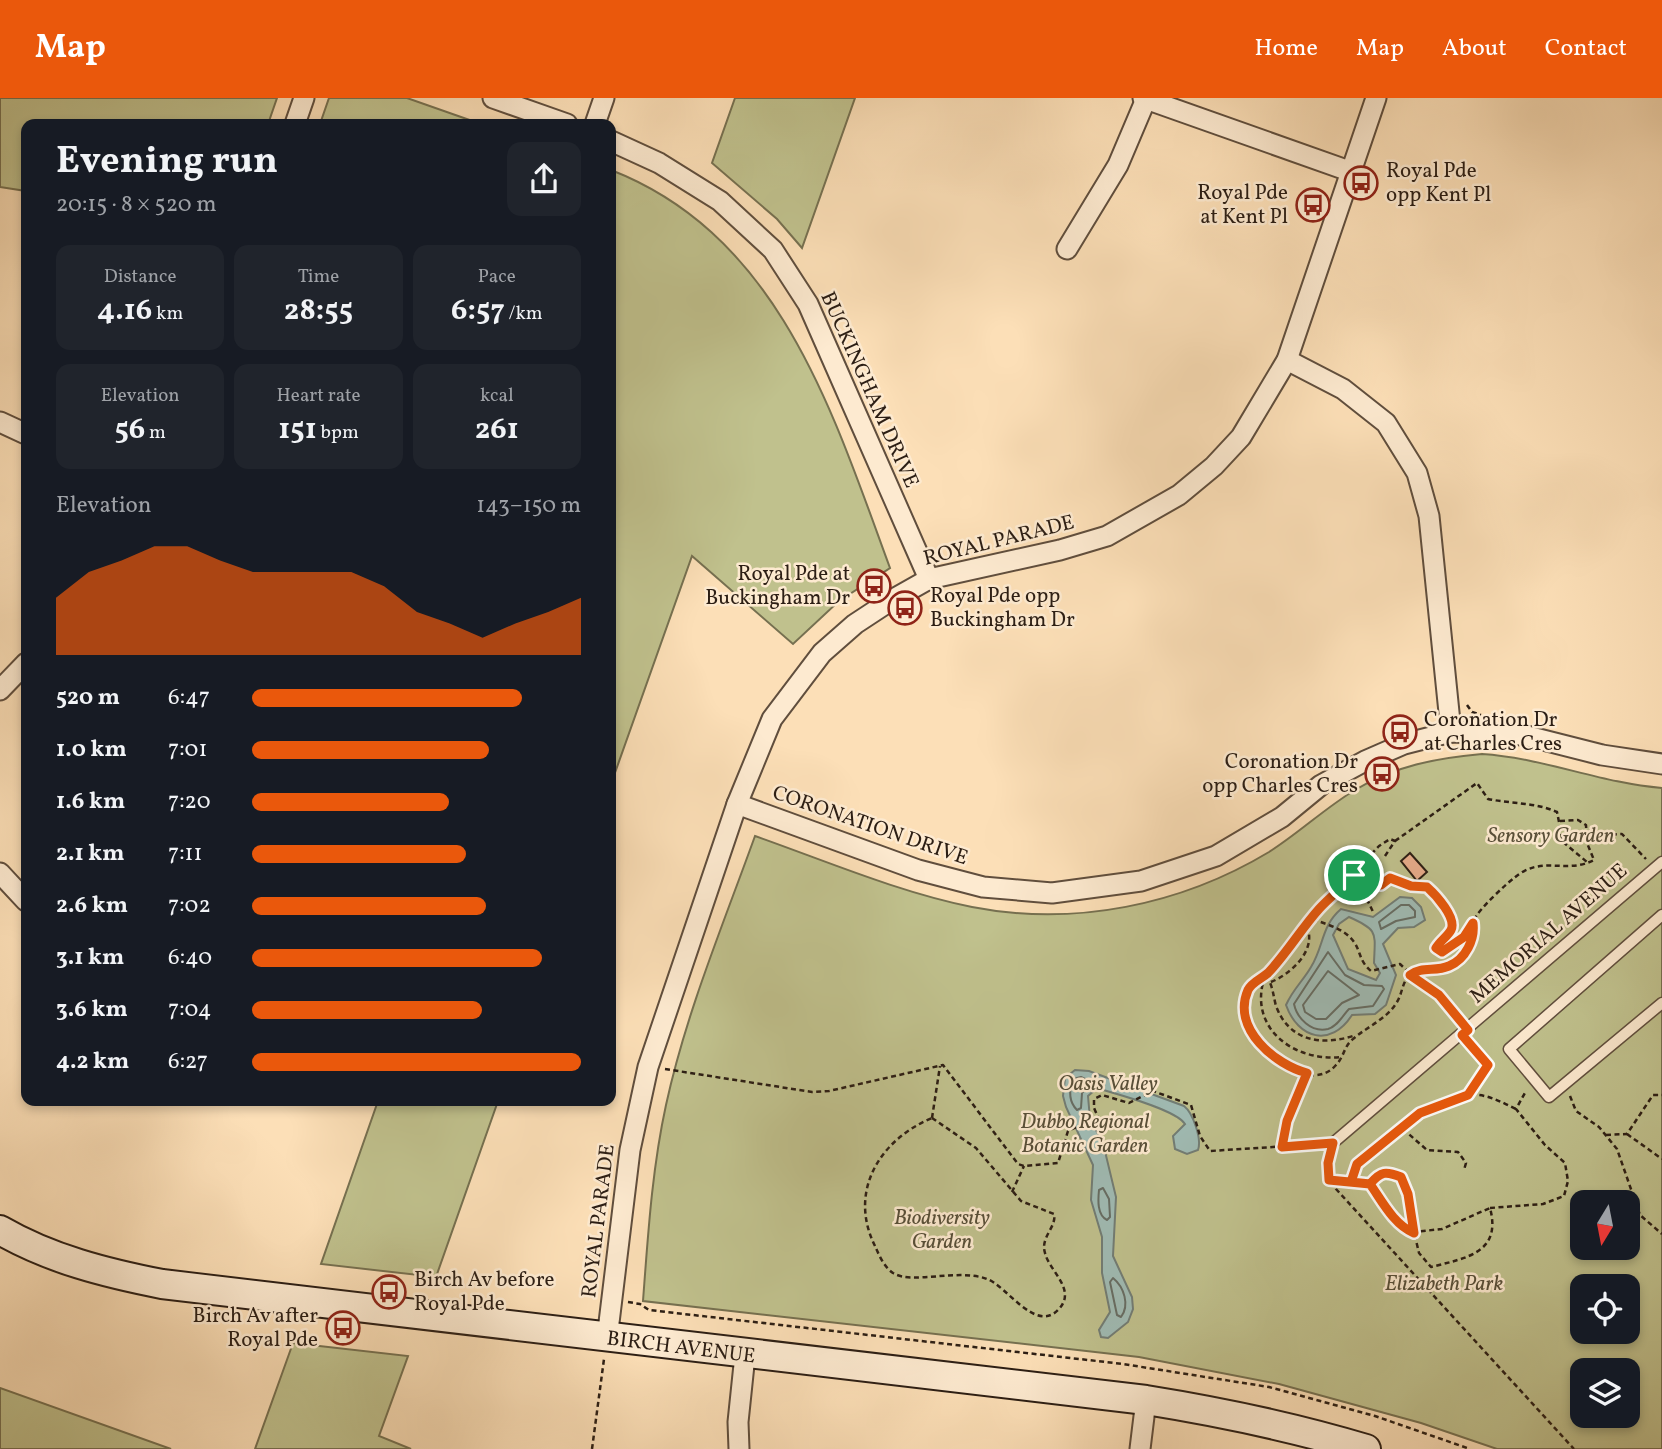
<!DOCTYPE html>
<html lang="en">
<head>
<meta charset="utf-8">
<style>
	:root { --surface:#171b24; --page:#20242c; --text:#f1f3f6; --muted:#9ea1a6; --accent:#ea580c }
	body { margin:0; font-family:Vollkorn,serif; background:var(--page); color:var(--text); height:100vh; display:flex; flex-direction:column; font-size:26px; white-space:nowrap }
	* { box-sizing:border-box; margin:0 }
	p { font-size:23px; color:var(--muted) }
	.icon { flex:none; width:38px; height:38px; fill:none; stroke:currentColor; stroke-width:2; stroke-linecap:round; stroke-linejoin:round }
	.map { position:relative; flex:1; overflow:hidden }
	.details { position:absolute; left:21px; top:21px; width:595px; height:987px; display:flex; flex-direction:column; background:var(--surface); border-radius:14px; box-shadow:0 4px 10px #0003 }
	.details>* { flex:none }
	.needle { width:46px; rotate:190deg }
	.buttons { position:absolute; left:1570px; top:1092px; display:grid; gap:14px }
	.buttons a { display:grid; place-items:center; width:70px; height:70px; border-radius:14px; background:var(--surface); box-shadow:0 4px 10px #0003; font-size:35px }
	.pin { position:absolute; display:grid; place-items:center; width:60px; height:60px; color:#fff; margin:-30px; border:4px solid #fff; border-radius:50%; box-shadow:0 2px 7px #0007 }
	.round { display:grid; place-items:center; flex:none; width:74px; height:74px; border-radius:14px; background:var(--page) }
	.head { display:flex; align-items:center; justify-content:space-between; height:119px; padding:0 35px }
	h1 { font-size:38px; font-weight:700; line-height:52px }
	.stats { display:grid; grid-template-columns:repeat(3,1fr); gap:10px; height:119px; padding:7px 35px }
	.stats div { display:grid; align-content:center; border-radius:14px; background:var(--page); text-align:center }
	.stats b { font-size:30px; font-weight:700 }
	.stats small { font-size:19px; font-weight:400 }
	.stats p { font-size:19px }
	.chart { height:196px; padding:14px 35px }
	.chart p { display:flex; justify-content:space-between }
	.chart svg { width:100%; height:126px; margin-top:7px; fill:var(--accent); opacity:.7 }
	ul { padding:0 35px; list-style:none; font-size:23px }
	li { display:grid; grid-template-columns:112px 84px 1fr; align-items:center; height:52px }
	li i { height:18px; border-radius:9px; background:var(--accent) }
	header { display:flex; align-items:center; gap:42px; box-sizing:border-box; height:98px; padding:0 35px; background:var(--accent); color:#fff }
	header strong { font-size:33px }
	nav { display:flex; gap:38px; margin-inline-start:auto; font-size:24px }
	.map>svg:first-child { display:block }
	.green { fill:#c0c18d; stroke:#767050; stroke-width:2; fill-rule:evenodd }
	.water { fill:#a0bcb5; stroke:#727d75; stroke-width:2; fill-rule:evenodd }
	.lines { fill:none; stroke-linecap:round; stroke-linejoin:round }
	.shore { stroke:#666d64; stroke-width:2 }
	.building { fill:#eaae8d; stroke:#2c1e14; stroke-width:2 }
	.lane-casing { stroke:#604e3d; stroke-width:13 }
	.street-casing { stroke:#604e3d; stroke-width:23 }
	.secondary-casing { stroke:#2c1e14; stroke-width:32 }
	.path { stroke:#2c1e14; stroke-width:2.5; stroke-dasharray:5 3.5; stroke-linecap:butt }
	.lane { stroke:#fdead0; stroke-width:10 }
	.street { stroke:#fdead0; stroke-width:19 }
	.secondary { stroke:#fdead0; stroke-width:28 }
	.route-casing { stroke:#fff; stroke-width:14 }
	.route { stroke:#ea580c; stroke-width:9 }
	.labels { text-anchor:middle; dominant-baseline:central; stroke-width:5; stroke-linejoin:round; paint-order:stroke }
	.poi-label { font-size:21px; fill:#2c1e14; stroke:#fdead0; text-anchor:start }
	.street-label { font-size:21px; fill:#2c1e14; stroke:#fdead0 }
	.park-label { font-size:21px; font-style:italic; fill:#584f38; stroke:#fdead0 }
</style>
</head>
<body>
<header>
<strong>Map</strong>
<nav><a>Home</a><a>Map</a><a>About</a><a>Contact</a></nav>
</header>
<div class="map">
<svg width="1662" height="1351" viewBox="0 0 1662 1351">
	<rect width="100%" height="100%" fill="#fcdfb7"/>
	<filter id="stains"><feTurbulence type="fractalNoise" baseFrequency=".00286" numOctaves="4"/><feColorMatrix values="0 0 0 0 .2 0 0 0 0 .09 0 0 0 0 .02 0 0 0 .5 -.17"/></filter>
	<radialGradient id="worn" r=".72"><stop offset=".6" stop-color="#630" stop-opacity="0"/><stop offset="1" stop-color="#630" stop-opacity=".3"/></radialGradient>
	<g class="green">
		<polygon points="0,0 277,0 268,26 26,26 26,93 0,89"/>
		<polygon points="329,0 407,0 481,26 320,26"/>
		<polygon points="735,0 855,0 802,150 777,121 712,65"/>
		<path d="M 611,72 C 780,138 833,315 890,470 L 839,503 L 793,546 L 692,458 L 611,686 Z"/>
		<path d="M 1482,656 C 1544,660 1600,685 1662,690 L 1662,1351 L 1497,1351 L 1421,1325 L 1279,1286 L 1139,1259 L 643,1203 C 648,1137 652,1071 666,1007 C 686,915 723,827 755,738 C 826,763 898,794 972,809 C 1074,829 1181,807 1269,754 C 1299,735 1325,710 1355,692 C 1394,668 1437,660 1482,656 ZM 1582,1104 L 1628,1104 L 1628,1150 L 1582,1150 ZM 1582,1188 L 1628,1188 L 1628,1234 L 1582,1234 ZM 1582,1272 L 1628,1272 L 1628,1318 L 1582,1318 Z"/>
		<polygon points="378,1003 498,1003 436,1179 321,1166"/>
		<polygon points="293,1245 408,1258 379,1338 411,1351 255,1351"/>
		<polygon points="0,1290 171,1351 0,1351"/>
	</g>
	<g class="water">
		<path d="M 1400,799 L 1412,800 L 1421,809 L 1425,822 L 1414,829 L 1398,830 L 1383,846 L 1396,877 L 1386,907 L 1375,916 L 1352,917 C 1331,950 1298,941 1286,907 C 1293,891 1303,883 1311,869 C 1324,848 1321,828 1341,811 L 1373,819 ZM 1349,819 C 1379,832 1375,835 1374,865 L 1380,875 L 1376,882 L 1348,871 L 1333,837 L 1339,826 Z"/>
		<path d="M 1075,972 L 1089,973 L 1184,1008 C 1193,1015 1202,1041 1198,1052 L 1187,1056 L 1175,1051 L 1173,1038 L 1185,1026 C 1176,1012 1120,997 1103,992 L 1095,992 L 1088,998 L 1090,1021 L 1103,1045 L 1116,1099 L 1113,1158 L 1132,1199 L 1133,1211 L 1128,1224 L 1108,1240 L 1101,1239 L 1099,1232 L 1110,1214 L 1102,1175 L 1102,1139 L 1091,1102 L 1093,1067 L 1066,1009 L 1063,998 L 1065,980 Z"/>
	</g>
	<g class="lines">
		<g class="shore">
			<polygon points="1401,807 1409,807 1415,813 1415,819 1396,823 1381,831 1379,824"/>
			<path d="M 1328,854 L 1345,877 L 1364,887 L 1382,888 L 1384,891 L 1373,908 L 1349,911 C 1343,917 1338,928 1328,931 C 1311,935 1297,920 1294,906 Z"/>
			<polygon points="1328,873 1359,897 1342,905 1326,921 1316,921 1305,914 1303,907"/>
			<path d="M 1081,979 L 1091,984 L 1082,995 L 1081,1010 L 1077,1012 C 1069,1004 1069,992 1073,981 Z"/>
			<path d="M 1103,1090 L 1109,1101 L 1110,1119 L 1107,1122 C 1097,1117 1098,1102 1099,1092 Z"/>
			<path d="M 1113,1180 C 1124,1189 1130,1207 1121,1219 L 1117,1217 L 1110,1184 Z"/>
		</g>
	</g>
	<polygon class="building" points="1410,755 1427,774 1417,783 1401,763"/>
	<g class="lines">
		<defs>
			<g id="lane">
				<polyline points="1662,817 1509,951 1549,999 1662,905"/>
				<polyline points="1333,1045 1662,764"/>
			</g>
			<g id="street">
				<polyline points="493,0 567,26"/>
				<polyline points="1143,0 1352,74"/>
				<polyline points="295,26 304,0"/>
				<polyline points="595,26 604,0"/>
				<polyline points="611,43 659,65 720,103 773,152 808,206 929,481"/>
				<polyline points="1067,151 1118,67 1146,1"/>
				<polyline points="1287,262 1343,291 1386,325 1417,375 1429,418 1451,634"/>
				<polyline points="0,324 26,336"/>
				<polyline points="0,592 26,565"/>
				<polyline points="737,706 918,772 983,789 1052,795 1141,783 1216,758 1282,719 1321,687 1365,663 1404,646 1451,634 1523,637 1602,657 1662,666"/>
				<polyline points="0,775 26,803"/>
				<polyline points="607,1241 630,1052 648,969 737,706 772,621 822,555 855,526 890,503 929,481 1060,452 1107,438 1179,397 1214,368 1241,339 1287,262 1376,0"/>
				<polyline points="739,1351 738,1324 745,1257"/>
				<polyline points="1140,1351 1146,1302"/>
			</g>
			<path id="secondary" d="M 0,1132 C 50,1161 106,1175 162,1186 L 1146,1302 C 1221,1314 1293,1329 1366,1351"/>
		</defs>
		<use href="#lane" class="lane-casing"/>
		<use href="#street" class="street-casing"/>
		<use href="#secondary" class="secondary-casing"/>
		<g class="path">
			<polyline points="1467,607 1472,614 1481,617"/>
			<polyline points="1560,723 1578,722 1586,727 1587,745"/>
			<path d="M 1395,743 L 1477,685 L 1488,701 C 1512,706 1534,704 1557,714 L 1563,744 L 1587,764"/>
			<path d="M 1385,758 L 1395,743 L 1390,741 L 1379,748 L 1319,811 L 1265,878 L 1249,889 C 1242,906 1246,924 1256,940 C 1269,961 1313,994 1336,967 C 1344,959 1344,948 1353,941 C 1368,928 1387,921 1397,904 C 1402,896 1402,886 1408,879 C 1420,866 1437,876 1452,866 C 1460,861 1473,847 1475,837 C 1475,831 1472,828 1474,822 C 1478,812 1505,787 1514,780 C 1542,756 1565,777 1594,762 L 1587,745 L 1606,737 L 1622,736 L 1646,761"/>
			<path d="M 1354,777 L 1373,779 L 1375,787 L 1381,787 L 1390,780 L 1411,788 L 1427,789 C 1436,797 1457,820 1451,832 C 1448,838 1440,843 1436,850 L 1442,854 L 1464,839 L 1472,826"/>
			<polyline points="1350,782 1365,797 1374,816"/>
			<path d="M 1313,821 C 1327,827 1344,830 1354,844 C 1361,854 1359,863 1371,873 L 1400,866 C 1420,885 1441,900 1459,921"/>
			<path d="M 1265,878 C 1247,929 1293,964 1341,959"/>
			<path d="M 1266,878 C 1273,887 1273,897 1276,908 C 1289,943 1321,948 1353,938"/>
			<path d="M 1271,884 C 1291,876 1317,852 1307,829"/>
			<polyline points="665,971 812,994 829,993 943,967 1018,1066 1024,1068 1058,1065 1068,1033 1098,1019 1094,1010 1094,1001 1102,997 1129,1005 1153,993 1191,1007 1200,1038 1210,1053 1320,1046"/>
			<polyline points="1468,997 1488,967 1470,947"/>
			<polyline points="1570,998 1576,1013 1599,1029 1617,1051 1640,1117 1662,1136"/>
			<path d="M 932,1020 L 976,1050 L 1021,1103 L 1054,1116 C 1057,1129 1040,1139 1045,1155 C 1049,1173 1078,1192 1058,1212 C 1035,1235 1007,1188 987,1181 C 958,1170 912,1187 893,1175 C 884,1169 879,1157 875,1148 C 848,1094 879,1042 932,1020 Z"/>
			<polyline points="932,1020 940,968"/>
			<polyline points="1403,1031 1427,1052 1458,1054 1466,1065 1464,1072"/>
			<polyline points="1627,1036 1662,1061"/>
			<polyline points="1606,1037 1627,1036 1653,997 1662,997"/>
			<polyline points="1282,1048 1287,1023 1307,975"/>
			<polyline points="1329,1059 1327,1073 1336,1091 1574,1351"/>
			<path d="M 1329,1082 L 1370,1086 C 1381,1103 1393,1127 1414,1134 L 1419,1155 L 1431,1169 C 1466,1160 1502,1155 1490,1110 L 1442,1131 L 1414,1134 L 1408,1096 L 1401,1079 C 1386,1073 1381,1073 1370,1086"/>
			<path d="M 1351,1084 C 1353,1055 1441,1000 1469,997 C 1486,995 1501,1004 1516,1011"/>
			<polyline points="1012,1094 1024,1068"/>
			<polyline points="1490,1110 1543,1106 1564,1098 1568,1083 1565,1065 1545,1047 1516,1011 1526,993"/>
			<polyline points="628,1204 640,1206 649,1212 1123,1266 1269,1289 1375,1318 1470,1351"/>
			<polyline points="592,1351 604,1261"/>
		</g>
		<use href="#lane" class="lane"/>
		<use href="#street" class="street"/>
		<use href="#secondary" class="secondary"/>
	</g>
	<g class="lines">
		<defs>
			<path id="route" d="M 1354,777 C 1343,789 1330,799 1319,811 C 1301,831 1287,855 1268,875 C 1261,881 1252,884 1248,892 C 1231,931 1276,967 1307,975 L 1287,1023 L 1282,1049 L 1333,1045 L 1328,1065 L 1329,1082 L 1370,1086 C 1382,1103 1394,1127 1414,1135 L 1408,1096 L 1401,1079 C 1386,1073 1381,1073 1370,1086 L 1351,1084 L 1357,1066 L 1420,1015 L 1468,997 L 1488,967 L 1462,937 L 1468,932 L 1439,897 L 1410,877 C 1422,868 1435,874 1449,868 C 1466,861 1475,841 1473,825 L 1464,839 L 1442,854 L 1436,850 C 1440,843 1448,838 1451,832 C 1457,820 1436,797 1427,789 L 1411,788 L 1390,780 L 1381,787 L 1374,787 L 1373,779 L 1354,777"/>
		</defs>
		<use href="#route" class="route-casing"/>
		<use href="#route" class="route"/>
	</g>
	<defs>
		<symbol id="bus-ring" viewBox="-11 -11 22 22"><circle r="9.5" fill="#fdead0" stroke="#8f2418" stroke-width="1.5"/><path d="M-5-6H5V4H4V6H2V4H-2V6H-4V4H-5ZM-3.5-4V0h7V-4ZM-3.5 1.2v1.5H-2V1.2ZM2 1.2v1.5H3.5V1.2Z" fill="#8f2418"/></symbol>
	</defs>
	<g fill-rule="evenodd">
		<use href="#bus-ring" x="1342" y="66" width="38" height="38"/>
		<use href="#bus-ring" x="1294" y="88" width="38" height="38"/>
		<use href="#bus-ring" x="855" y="469" width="38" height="38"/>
		<use href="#bus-ring" x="886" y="491" width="38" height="38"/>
		<use href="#bus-ring" x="1381" y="615" width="38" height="38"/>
		<use href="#bus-ring" x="1363" y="657" width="38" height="38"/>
		<use href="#bus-ring" x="370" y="1175" width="38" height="38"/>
		<use href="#bus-ring" x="324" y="1211" width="38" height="38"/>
	</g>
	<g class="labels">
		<g class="poi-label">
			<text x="1386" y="73">Royal Pde<tspan x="1386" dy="24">opp Kent Pl</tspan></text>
			<text x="1288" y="95" text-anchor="end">Royal Pde<tspan x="1288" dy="24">at Kent Pl</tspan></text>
			<text x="850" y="476" text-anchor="end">Royal Pde at<tspan x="850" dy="24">Buckingham Dr</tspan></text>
			<text x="930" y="498">Royal Pde opp<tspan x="930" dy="24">Buckingham Dr</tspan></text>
			<text x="1424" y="622">Coronation Dr<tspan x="1424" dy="24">at Charles Cres</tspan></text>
			<text x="1358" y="664" text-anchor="end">Coronation Dr<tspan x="1358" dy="24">opp Charles Cres</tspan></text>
			<text x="414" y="1182">Birch Av before<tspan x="414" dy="24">Royal Pde</tspan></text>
			<text x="318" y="1218" text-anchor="end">Birch Av after<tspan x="318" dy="24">Royal Pde</tspan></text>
		</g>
		<g class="street-label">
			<text transform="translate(869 292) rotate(66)">BUCKINGHAM DRIVE</text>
			<text transform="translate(999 443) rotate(-14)">ROYAL PARADE</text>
			<text transform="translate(870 728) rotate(19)">CORONATION DRIVE</text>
			<text transform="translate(1549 836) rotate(-41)">MEMORIAL AVENUE</text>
			<text transform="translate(599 1123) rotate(-83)">ROYAL PARADE</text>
			<text transform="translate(681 1250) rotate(7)">BIRCH AVENUE</text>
		</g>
		<g class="park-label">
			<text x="1551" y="738">Sensory Garden</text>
			<text x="1108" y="986">Oasis Valley</text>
			<text x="1085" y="1024">Dubbo Regional<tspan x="1085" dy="24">Botanic Garden</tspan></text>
			<text x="942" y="1120">Biodiversity<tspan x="942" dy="24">Garden</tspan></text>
			<text x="1444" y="1186">Elizabeth Park</text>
		</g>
	</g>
	<rect width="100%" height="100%" filter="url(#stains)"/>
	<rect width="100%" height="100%" fill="url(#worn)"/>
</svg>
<div class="buttons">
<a><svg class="needle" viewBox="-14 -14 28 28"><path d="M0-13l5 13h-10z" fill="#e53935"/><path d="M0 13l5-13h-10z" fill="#9ea1a6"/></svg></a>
<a><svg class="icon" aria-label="locate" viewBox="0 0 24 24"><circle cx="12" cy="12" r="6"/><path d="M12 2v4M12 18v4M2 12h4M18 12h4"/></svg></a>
<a><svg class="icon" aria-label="layers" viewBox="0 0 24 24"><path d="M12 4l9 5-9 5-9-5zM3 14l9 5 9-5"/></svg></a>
</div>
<div class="pin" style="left:1354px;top:777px;background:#1e9e55"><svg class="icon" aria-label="arrive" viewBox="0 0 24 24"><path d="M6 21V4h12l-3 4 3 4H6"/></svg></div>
<section class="details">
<div class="head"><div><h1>Evening run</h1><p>20:15 · 8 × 520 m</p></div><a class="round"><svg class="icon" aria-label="share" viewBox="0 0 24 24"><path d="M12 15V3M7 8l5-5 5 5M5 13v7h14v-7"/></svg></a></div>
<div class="stats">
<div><p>Distance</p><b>4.16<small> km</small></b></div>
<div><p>Time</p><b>28:55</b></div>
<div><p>Pace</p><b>6:57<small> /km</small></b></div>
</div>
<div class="stats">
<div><p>Elevation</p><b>56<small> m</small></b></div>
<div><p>Heart rate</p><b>151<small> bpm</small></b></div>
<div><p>kcal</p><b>261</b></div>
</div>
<div class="chart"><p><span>Elevation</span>143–150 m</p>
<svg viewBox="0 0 160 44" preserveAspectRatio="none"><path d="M0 44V24L10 15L20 11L30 6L40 6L50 11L60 15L70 15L80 15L90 15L100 20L110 29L120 33L130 38L140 33L150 29L160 24V44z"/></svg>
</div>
<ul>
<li><b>520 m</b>6:47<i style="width:82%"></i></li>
<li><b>1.0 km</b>7:01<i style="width:72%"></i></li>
<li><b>1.6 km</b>7:20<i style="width:60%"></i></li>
<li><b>2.1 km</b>7:11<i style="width:65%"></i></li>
<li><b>2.6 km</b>7:02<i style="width:71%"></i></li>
<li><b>3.1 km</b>6:40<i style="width:88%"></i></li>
<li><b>3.6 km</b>7:04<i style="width:70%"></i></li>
<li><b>4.2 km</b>6:27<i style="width:100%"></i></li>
</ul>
</section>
</div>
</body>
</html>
